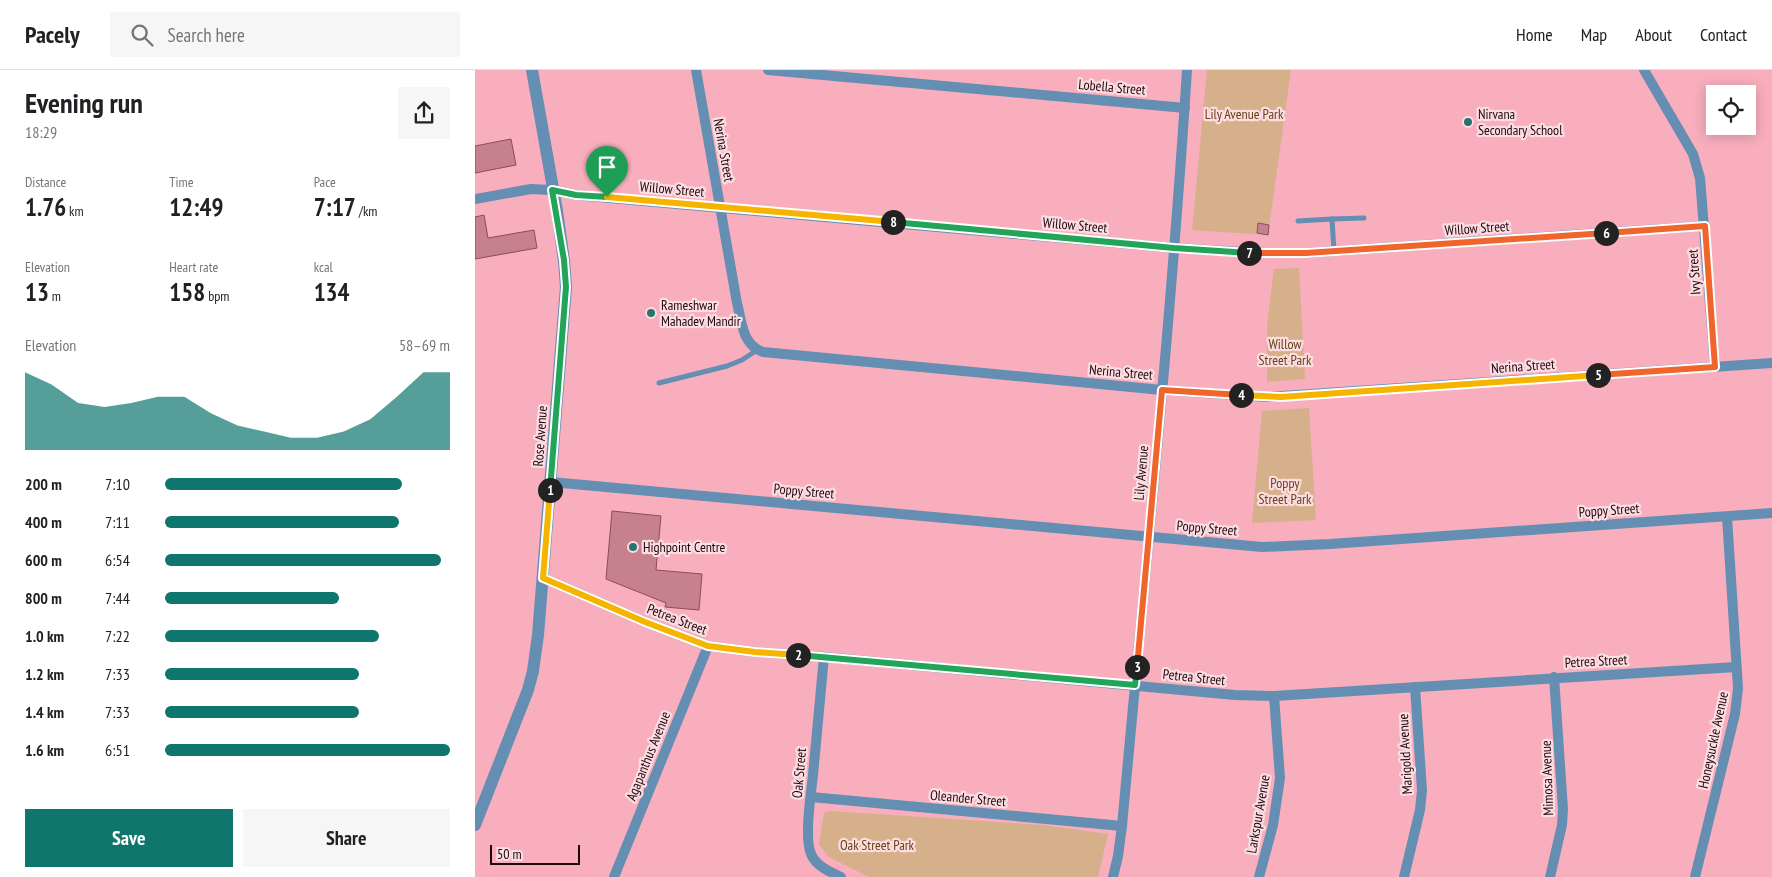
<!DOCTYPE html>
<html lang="en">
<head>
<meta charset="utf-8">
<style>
	:root { --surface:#fff; --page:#f6f6f6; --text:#202124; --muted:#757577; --line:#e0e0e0; --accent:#0f766e }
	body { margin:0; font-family:"PT Sans Narrow",sans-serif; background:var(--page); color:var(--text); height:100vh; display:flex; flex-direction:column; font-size:19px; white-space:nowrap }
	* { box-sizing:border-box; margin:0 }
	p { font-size:16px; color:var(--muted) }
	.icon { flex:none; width:28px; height:28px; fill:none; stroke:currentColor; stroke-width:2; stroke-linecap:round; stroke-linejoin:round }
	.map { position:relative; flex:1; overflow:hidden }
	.details { display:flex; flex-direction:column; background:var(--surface); width:475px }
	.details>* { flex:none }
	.fabs { position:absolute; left:1231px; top:15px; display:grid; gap:10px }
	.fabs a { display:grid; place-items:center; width:50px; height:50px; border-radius:0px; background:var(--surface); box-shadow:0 2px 12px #0003; font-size:25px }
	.scale { position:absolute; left:15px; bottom:12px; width:90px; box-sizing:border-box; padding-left:5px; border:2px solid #20070e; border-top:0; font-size:14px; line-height:18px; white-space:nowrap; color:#20070e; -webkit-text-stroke:4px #fcdde2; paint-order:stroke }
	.pin { position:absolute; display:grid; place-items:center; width:42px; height:42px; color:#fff; margin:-51px -21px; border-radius:50% 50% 50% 0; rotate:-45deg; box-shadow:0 0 5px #0007 }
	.pin .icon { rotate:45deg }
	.km { position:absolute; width:25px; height:25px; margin:-12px; border-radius:50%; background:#222; color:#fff; font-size:14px; line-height:25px; text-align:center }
	.round { display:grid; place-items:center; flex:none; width:52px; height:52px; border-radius:0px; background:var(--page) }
	.headline { display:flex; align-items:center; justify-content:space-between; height:85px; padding:0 25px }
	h1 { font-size:28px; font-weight:800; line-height:38px }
	.metrics { display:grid; grid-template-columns:repeat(3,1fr); gap:8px; height:85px; padding:5px 25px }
	.metrics div { display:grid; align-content:center }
	.metrics b { font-size:25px; font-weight:800 }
	.metrics small { font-size:14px; font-weight:400 }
	.metrics p { font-size:14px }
	.chart { height:140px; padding:10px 25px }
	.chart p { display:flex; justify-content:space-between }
	.chart svg { width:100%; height:90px; margin-top:5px; fill:var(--accent); opacity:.7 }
	.cta { display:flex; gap:10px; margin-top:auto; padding:10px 25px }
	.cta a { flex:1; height:58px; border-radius:0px; background:var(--accent); color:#fff; font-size:20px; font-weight:800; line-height:58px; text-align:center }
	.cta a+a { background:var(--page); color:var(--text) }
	ul { padding:0 25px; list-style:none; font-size:16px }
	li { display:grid; grid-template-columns:80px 60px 1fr; align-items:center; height:38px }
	li i { height:12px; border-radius:6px; background:var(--accent) }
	header { display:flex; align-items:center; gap:30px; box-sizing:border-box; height:70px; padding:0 25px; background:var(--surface); border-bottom:1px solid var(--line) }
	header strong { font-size:24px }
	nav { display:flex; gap:28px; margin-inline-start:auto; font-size:18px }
	.search { width:350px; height:45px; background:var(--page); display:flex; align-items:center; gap:12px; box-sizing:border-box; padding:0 18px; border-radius:0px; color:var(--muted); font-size:19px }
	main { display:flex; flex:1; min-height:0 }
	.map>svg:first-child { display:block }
	.green { fill:#d6b08a }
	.building { fill:#c6808e; stroke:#8d4c5a }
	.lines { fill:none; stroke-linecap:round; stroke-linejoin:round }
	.service { stroke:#658eb3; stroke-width:5 }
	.minor { stroke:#658eb3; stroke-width:10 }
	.tertiary { stroke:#658eb3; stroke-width:12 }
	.split-1-casing { stroke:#fff; stroke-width:10 }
	.split-2-casing { stroke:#fff; stroke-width:10 }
	.split-3-casing { stroke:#fff; stroke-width:10 }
	.split-4-casing { stroke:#fff; stroke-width:10 }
	.split-5-casing { stroke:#fff; stroke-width:10 }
	.split-6-casing { stroke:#fff; stroke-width:10 }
	.split-7-casing { stroke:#fff; stroke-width:10 }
	.split-8-casing { stroke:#fff; stroke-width:10 }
	.split-9-casing { stroke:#fff; stroke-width:10 }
	.split-1 { stroke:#22a559; stroke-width:6 }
	.split-2 { stroke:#f5b400; stroke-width:6 }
	.split-3 { stroke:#22a559; stroke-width:6 }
	.split-4 { stroke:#f0652b; stroke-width:6 }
	.split-5 { stroke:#f5b400; stroke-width:6 }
	.split-6 { stroke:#f0652b; stroke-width:6 }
	.split-7 { stroke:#f0652b; stroke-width:6 }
	.split-8 { stroke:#22a559; stroke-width:6 }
	.split-9 { stroke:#f5b400; stroke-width:6 }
	.poi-dot { fill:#2a736c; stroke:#fcdde2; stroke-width:2 }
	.labels { text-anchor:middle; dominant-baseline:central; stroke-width:4.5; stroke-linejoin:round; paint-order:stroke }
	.street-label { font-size:14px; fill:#20070e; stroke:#fcdde2 }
	.park-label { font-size:14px; fill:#684316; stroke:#fcdde2 }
	.poi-label { font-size:14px; fill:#20070e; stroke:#fcdde2; text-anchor:start }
</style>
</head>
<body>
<header>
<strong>Pacely</strong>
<div class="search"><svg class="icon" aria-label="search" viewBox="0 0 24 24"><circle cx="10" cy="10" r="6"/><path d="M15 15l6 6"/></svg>Search here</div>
<nav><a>Home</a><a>Map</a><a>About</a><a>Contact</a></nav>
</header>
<main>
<section class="details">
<div class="headline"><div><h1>Evening run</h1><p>18:29</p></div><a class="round"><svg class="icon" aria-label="share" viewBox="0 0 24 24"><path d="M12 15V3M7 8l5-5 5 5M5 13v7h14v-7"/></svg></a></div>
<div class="metrics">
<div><p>Distance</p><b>1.76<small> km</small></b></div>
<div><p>Time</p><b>12:49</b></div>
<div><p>Pace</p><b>7:17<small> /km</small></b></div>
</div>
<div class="metrics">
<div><p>Elevation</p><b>13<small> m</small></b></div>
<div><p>Heart rate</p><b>158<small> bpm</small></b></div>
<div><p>kcal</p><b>134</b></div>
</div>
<div class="chart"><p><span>Elevation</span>58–69 m</p>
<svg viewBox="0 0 160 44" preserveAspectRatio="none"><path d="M0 44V6L10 12L20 21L30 23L40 21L50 18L60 18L70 26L80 32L90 35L100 38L110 38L120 35L130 29L140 18L150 6L160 6V44z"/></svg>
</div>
<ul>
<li><b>200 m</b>7:10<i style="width:83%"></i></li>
<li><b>400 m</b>7:11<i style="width:82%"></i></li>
<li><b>600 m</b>6:54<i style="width:97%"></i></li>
<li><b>800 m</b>7:44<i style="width:61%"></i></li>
<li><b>1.0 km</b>7:22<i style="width:75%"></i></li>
<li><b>1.2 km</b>7:33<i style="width:68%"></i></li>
<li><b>1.4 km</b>7:33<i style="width:68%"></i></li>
<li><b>1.6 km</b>6:51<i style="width:100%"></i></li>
</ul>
<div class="cta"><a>Save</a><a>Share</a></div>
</section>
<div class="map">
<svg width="1297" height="807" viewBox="0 0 1297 807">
	<rect width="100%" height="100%" fill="#f8aebc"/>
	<g class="green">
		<polygon points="732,0 816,0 793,165 717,160"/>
		<polygon points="824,198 830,309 792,312 792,255 799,199"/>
		<polygon points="834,338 841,450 777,453 787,341"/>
		<polygon points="354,741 568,755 633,764 623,807 394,807 354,787 344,775 349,743"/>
	</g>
	<g class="building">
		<polygon points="36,69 41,95 0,103 0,76"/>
		<polygon points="9,145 13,168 59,160 62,178 0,189 0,147"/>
		<polygon points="783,153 794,155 793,165 782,163"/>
		<polygon points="137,441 186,446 181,500 227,504 224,540 190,537 191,533 131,509"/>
	</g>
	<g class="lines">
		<g class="service">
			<polyline points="857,149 889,148"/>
			<polyline points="823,151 857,149 859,181"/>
			<polyline points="184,313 252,296 267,290 282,280"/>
		</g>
		<g class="minor">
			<path d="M 221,0 L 262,233 C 267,252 267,275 288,282 L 687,320 L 792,327 L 1297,293"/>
			<polyline points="293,0 710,38"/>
			<polyline points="1169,0 1218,84 1225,108 1240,297"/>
			<polyline points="0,129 56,119 77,120 101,125 699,178 784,183 831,183 1230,156"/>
			<polyline points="76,412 787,477 855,474 1297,443"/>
			<polyline points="68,508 170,552 233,576 280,582 349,587 760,625 799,626 1261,597"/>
			<path d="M 349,587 C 345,626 342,665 338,705 C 336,724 329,767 336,784 C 341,796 355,802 366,807"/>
			<polyline points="336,727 647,756"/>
			<polyline points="139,807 233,576"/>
			<path d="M 638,807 L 643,786 L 647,756 C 670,504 696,252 712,0"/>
			<polyline points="784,807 798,755 805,708 799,626"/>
			<polyline points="929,807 945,740 947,720 940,617"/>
			<polyline points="1075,807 1087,755 1088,739 1079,607"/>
			<polyline points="1220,807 1260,644 1263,618 1252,447"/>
		</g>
		<polyline class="tertiary" points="0,755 53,620 58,601 63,565 91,217 89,191 82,141 57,0"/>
	</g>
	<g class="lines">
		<defs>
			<polyline id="split-1" points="75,420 91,217 89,190 77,120 101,125 132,127"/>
			<polyline id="split-2" points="75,420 68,508 170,552 233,576 280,582 323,585"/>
			<polyline id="split-3" points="323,585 660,615 662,597"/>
			<polyline id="split-4" points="662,597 687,320 766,325"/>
			<polyline id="split-5" points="766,325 806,327 1123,305"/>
			<polyline id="split-6" points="1123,305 1240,297 1230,156 1131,163"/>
			<polyline id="split-7" points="774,183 831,183 1131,163"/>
			<polyline id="split-8" points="418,152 699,178 774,183"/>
			<polyline id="split-9" points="132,127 418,152"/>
		</defs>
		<use href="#split-1" class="split-1-casing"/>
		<use href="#split-2" class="split-2-casing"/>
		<use href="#split-3" class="split-3-casing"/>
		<use href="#split-4" class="split-4-casing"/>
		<use href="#split-5" class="split-5-casing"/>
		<use href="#split-6" class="split-6-casing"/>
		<use href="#split-7" class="split-7-casing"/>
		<use href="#split-8" class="split-8-casing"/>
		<use href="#split-9" class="split-9-casing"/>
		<use href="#split-1" class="split-1"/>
		<use href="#split-2" class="split-2"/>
		<use href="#split-3" class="split-3"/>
		<use href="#split-4" class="split-4"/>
		<use href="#split-5" class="split-5"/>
		<use href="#split-6" class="split-6"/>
		<use href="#split-7" class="split-7"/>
		<use href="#split-8" class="split-8"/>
		<use href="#split-9" class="split-9"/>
	</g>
	<g class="poi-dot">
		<circle cx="993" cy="52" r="5"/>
		<circle cx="176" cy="243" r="5"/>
		<circle cx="158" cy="477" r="5"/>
	</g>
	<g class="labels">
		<g class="street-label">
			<text transform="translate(637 17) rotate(5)">Lobella Street</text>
			<text transform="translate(249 80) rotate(80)">Nerina Street</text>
			<text transform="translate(197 119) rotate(5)">Willow Street</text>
			<text transform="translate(600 155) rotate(5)">Willow Street</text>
			<text transform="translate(1002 158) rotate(-4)">Willow Street</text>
			<text transform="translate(1219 202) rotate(-94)">Ivy Street</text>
			<text transform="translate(1048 296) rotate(-4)">Nerina Street</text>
			<text transform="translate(646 302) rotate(5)">Nerina Street</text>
			<text transform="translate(65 366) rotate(-86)">Rose Avenue</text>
			<text transform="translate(666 403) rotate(-85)">Lily Avenue</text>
			<text transform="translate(329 421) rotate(5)">Poppy Street</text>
			<text transform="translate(1134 440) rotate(-4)">Poppy Street</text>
			<text transform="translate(732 458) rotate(5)">Poppy Street</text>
			<text transform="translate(202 549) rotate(21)">Petrea Street</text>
			<text transform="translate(1121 591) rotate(-3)">Petrea Street</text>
			<text transform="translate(719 607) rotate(6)">Petrea Street</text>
			<text transform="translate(1238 670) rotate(-78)">Honeysuckle Avenue</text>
			<text transform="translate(930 684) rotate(-93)">Marigold Avenue</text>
			<text transform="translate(173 686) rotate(-68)">Agapanthus Avenue</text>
			<text transform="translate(324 703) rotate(-85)">Oak Street</text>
			<text transform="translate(1072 708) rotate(-92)">Mimosa Avenue</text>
			<text transform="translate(493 728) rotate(5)">Oleander Street</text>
			<text transform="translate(783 744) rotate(-80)">Larkspur Avenue</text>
		</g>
		<g class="park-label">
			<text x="769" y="44">Lily Avenue Park</text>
			<text x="810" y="274">Willow<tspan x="810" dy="16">Street Park</tspan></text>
			<text x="810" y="413">Poppy<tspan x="810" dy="16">Street Park</tspan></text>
			<text x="402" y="775">Oak Street Park</text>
		</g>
		<g class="poi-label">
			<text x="1003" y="44">Nirvana<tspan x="1003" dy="16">Secondary School</tspan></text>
			<text x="186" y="235">Rameshwar<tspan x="186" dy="16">Mahadev Mandir</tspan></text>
			<text x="168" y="477">Highpoint Centre</text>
		</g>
	</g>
</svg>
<div class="fabs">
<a><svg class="icon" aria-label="locate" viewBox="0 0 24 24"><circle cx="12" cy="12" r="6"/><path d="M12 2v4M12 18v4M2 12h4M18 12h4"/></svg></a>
</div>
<div class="scale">50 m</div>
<div class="pin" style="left:132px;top:127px;background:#1e9e55"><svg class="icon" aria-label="arrive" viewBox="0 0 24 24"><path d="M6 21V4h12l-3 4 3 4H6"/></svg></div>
<b class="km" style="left:75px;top:420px">1</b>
<b class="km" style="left:323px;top:585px">2</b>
<b class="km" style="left:662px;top:597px">3</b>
<b class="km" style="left:766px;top:325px">4</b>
<b class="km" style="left:1123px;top:305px">5</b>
<b class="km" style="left:1131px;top:163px">6</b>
<b class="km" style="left:774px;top:183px">7</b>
<b class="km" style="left:418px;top:152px">8</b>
</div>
</main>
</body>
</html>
